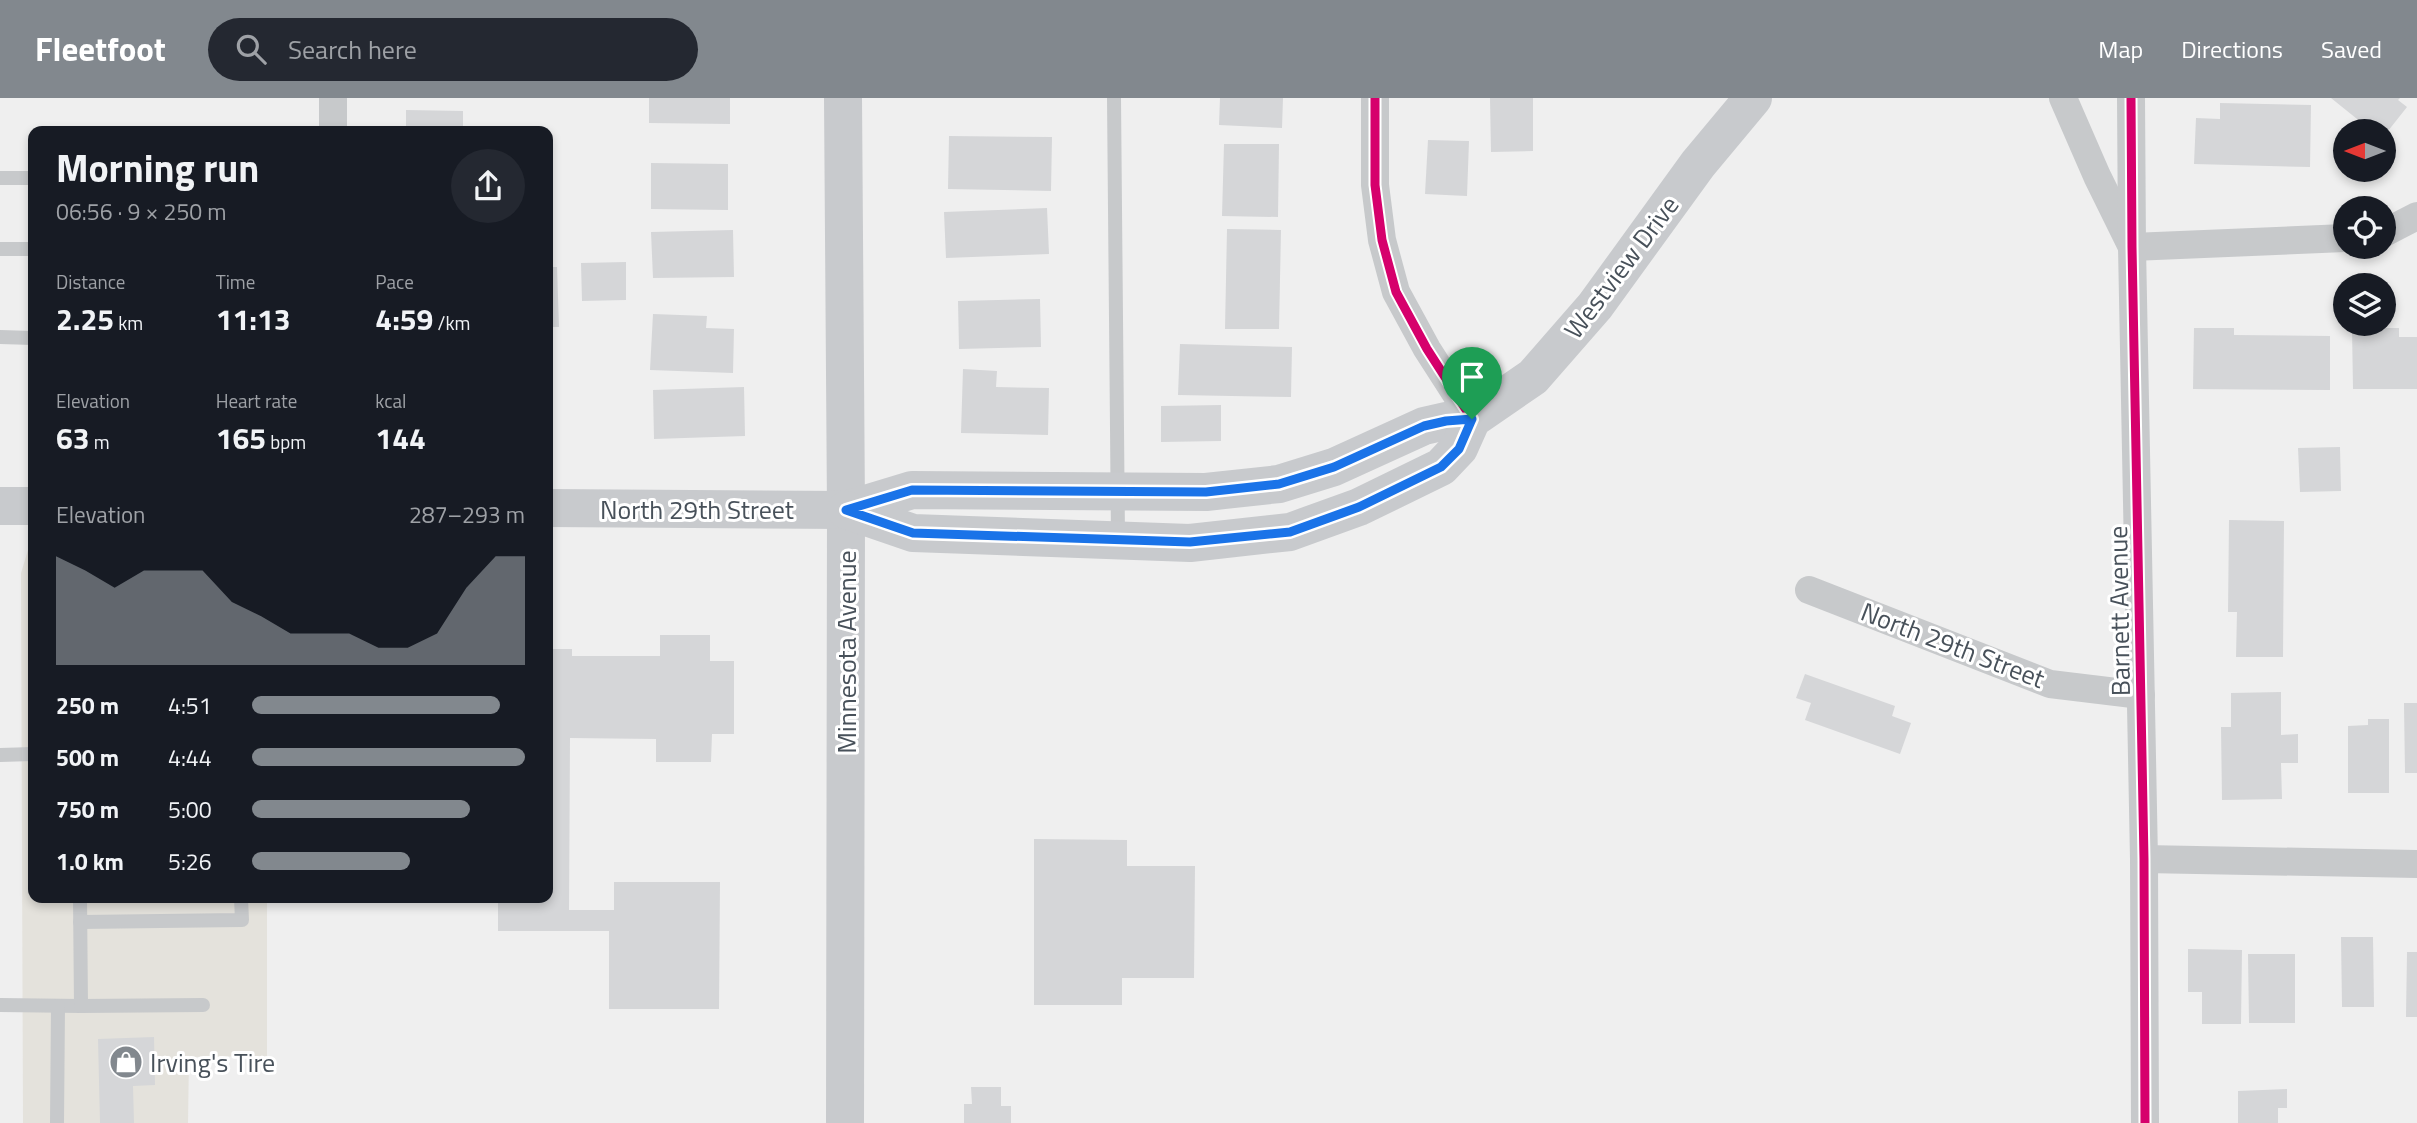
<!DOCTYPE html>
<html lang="en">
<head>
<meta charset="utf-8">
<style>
	:root { --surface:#171b24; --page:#242831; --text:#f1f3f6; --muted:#9ea1a6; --accent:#82888e }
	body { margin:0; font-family:"Titillium Web",sans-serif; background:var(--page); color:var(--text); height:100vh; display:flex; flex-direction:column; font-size:26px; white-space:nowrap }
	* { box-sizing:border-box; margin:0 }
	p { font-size:23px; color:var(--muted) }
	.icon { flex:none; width:38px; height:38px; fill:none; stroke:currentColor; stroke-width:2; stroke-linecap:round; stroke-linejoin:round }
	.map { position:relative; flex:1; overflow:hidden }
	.details { position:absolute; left:28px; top:28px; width:525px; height:777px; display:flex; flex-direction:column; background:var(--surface); border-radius:14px; box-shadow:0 4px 10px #0003 }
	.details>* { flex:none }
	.needle { width:46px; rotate:270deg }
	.fabs { position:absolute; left:2333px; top:21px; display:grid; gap:14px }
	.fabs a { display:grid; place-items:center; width:63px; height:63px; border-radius:50%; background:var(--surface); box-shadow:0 4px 10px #0003; font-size:35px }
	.pin { position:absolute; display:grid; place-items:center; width:60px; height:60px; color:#fff; margin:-72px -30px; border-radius:50% 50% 50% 0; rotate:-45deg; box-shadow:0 0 7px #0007 }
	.pin .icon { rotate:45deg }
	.round { display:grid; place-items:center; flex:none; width:74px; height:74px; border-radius:37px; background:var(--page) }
	.overview { display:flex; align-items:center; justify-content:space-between; height:119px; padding:0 28px }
	h1 { font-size:38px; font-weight:700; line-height:52px }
	.stats { display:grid; grid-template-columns:repeat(3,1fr); gap:10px; height:119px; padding:7px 28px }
	.stats div { display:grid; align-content:center }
	.stats b { font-size:30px; font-weight:700 }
	.stats small { font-size:19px; font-weight:400 }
	.stats p { font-size:19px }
	.chart { height:196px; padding:14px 28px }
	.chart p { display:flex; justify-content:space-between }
	.chart svg { width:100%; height:126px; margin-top:7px; fill:var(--accent); opacity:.7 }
	ul { padding:0 28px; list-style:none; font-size:23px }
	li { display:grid; grid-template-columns:112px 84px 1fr; align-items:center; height:52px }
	li i { height:18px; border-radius:9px; background:var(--accent) }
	header { display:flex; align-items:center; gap:42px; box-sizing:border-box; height:98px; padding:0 35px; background:var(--accent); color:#fff }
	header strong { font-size:33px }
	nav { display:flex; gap:38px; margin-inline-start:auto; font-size:24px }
	.search { width:490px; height:63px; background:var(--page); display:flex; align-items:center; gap:18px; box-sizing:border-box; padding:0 24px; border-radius:38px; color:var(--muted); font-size:26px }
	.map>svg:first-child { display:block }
	.commercial { fill:#e4e2dc }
	.building { fill:#d5d6d8 }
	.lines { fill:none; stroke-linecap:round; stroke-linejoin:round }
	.lane { stroke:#c7c9cb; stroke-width:14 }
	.street { stroke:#c7c9cb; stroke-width:28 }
	.secondary { stroke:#c8cacd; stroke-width:38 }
	.cycleway-casing { stroke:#fff; stroke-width:13 }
	.cycleway { stroke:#d6006c; stroke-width:9 }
	.route-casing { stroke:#fff; stroke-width:14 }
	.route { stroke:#1a73e8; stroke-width:9 }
	.labels { text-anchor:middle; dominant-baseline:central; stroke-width:6; stroke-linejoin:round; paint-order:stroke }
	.street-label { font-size:26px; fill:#48515a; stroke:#fff }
	.poi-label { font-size:26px; fill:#48515a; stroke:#fff; text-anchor:start }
</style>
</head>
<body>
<header>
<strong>Fleetfoot</strong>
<div class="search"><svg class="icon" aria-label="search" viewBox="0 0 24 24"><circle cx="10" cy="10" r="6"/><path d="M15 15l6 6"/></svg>Search here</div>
<nav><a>Map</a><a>Directions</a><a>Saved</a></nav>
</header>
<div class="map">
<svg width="2417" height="1025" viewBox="0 0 2417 1025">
	<rect width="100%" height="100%" fill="#efefef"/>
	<polygon class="commercial" points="33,450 33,800 267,800 267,958 189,959 188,1025 23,1025 21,475 28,452"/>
	<g class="building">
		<polygon points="649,0 730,0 730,26 649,25"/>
		<polygon points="1220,0 1283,0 1282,30 1219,27"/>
		<polygon points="1490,0 1533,0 1533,53 1491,54"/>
		<polygon points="2331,0 2400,0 2398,2 2407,9 2384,38 2384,33 2372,33"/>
		<polygon points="2220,5 2311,7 2310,69 2194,66 2196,20 2220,21"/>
		<polygon points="406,12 463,13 463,33 406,33"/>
		<polygon points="949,38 1052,39 1051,93 948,91"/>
		<polygon points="1428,42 1469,43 1467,98 1425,96"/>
		<polygon points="1224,46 1279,46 1278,119 1222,118"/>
		<polygon points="651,65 728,66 728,112 651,111"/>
		<polygon points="1047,110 1049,156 946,160 944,114"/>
		<polygon points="1227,131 1281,132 1279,231 1225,231"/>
		<polygon points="733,132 734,179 653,180 651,134"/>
		<polygon points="626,164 626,202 582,203 581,165"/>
		<polygon points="548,169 557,169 559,229 548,229"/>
		<polygon points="1040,201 1041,249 959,251 958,203"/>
		<polygon points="653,216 707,218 706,230 734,231 733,275 650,272"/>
		<polygon points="2194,230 2234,230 2234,237 2330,238 2330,292 2193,291"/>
		<polygon points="2352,230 2399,230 2399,239 2417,239 2417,291 2353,291"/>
		<polygon points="1180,246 1292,249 1291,299 1178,297"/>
		<polygon points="963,271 997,273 996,289 1049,290 1048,337 961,335"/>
		<polygon points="744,289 745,338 654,341 653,292"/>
		<polygon points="1221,307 1221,343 1161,344 1161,308"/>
		<polygon points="2340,349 2341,393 2300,394 2298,350"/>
		<polygon points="2229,422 2284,423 2283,559 2236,559 2237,514 2228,514"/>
		<polygon points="660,537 710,537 710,563 734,563 734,636 712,636 711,664 656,664 656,641 570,640 569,812 614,812 614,784 720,784 719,911 609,911 609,833 498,833 498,800 548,800 548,551 572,551 572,558 660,558"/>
		<polygon points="1805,576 1895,608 1892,618 1911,625 1900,656 1805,622 1811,605 1796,600"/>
		<polygon points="2281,594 2281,637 2298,636 2298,665 2281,665 2282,701 2222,702 2221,629 2231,629 2231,595"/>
		<polygon points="2404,605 2417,605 2417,675 2405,675"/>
		<polygon points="2368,621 2389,621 2389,695 2348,695 2348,628 2368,627"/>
		<polygon points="1034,741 1127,742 1127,768 1195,768 1194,880 1122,880 1122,907 1034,907"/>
		<polygon points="2341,839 2373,839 2374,909 2342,909"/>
		<polygon points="2188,851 2242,852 2241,926 2202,926 2202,894 2188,894"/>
		<polygon points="2407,854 2417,854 2417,919 2406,919"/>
		<polygon points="2248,856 2295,856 2295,925 2249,925"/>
		<polygon points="154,939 155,987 133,988 134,1025 100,1025 98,941"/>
		<polygon points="971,989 1001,989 1001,1008 1011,1008 1011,1025 964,1025 964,1006 972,1006"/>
		<polygon points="2287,991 2287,1010 2278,1010 2278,1025 2238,1025 2238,993"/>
	</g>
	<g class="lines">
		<g class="lane">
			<polyline points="1114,0 1118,440"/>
			<polyline points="0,80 33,80"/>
			<polyline points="0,151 33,151"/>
			<polyline points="0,239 33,240"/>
			<polyline points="0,657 33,656"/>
			<polyline points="80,824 242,822 241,800"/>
			<polyline points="0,907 81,908 80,800"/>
			<polyline points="81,908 203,907"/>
			<polyline points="57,1025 58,908"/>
		</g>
		<g class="street">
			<polyline points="333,0 333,33"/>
			<polyline points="1375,0 1375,87 1382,142 1396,194 1427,251 1472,321"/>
			<polyline points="2063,0 2097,78 2132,149 2345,140"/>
			<polyline points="2131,0 2132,149 2144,761 2145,1025"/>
			<polyline points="2384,135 2417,118"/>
			<polyline points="1809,492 2050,586 2141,597"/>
			<polyline points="2144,761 2417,766"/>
		</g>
		<g class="secondary">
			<polyline points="843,0 846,412 845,1025"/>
			<polyline points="0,408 33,408"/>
			<polyline points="548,410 846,412 912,392 1206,394 1279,386 1334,369 1424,328 1446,323 1472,321"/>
			<polyline points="846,412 913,435 1190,445 1290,434 1359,409 1441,369 1459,350 1472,321 1533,279 1595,208 1698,66 1753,0"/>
		</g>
		<defs>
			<g id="cycleway">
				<polyline points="1375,0 1375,87 1382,142 1396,194 1427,251 1472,321"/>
				<polyline points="2131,0 2132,149 2144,761 2145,1025"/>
			</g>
		</defs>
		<use href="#cycleway" class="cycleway-casing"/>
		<use href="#cycleway" class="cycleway"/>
	</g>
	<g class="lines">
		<defs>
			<polygon id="route" points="1472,321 1459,351 1441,369 1359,409 1290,434 1190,444 913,435 846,412 912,392 1206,394 1279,386 1334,369 1424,328 1446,323"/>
		</defs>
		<use href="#route" class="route-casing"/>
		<use href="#route" class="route"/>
	</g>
	<defs>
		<symbol id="shop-disc" viewBox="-11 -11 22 22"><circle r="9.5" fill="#82888e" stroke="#fff"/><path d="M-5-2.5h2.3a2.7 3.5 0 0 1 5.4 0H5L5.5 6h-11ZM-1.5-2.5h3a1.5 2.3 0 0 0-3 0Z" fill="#fff"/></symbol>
	</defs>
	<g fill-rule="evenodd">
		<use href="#shop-disc" x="107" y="945" width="38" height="38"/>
	</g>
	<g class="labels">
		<g class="street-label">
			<text transform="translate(1621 169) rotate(-53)">Westview Drive</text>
			<text x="697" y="411">North 29th Street</text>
			<text transform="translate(2119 513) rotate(-91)">Barnett Avenue</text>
			<text transform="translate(1953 547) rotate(21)">North 29th Street</text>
			<text transform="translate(846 554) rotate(-90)">Minnesota Avenue</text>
		</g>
		<g class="poi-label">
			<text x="150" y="964">Irving's Tire</text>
		</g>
	</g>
</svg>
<div class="fabs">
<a><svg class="needle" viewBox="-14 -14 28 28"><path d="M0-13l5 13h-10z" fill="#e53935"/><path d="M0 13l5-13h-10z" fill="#9ea1a6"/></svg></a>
<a><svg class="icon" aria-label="locate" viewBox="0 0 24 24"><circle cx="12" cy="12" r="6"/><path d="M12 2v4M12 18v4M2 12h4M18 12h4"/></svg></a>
<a><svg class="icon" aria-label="layers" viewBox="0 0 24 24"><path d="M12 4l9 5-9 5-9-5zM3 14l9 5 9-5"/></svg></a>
</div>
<div class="pin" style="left:1472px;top:321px;background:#1e9e55"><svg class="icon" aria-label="arrive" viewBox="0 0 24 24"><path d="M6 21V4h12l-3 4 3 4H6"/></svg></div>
<section class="details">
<div class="overview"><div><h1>Morning run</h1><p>06:56 · 9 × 250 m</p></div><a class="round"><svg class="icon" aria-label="share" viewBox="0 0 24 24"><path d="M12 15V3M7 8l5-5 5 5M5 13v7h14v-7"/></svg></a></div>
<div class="stats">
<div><p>Distance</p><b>2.25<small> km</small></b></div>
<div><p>Time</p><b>11:13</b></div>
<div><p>Pace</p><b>4:59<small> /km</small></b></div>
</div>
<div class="stats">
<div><p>Elevation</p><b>63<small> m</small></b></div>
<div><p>Heart rate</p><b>165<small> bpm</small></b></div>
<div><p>kcal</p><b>144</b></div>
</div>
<div class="chart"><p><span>Elevation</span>287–293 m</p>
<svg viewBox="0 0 160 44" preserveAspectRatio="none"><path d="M0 44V6L10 11L20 17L30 11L40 11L50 11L60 22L70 27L80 33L90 33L100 33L110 38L120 38L130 33L140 17L150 6L160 6V44z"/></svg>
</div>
<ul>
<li><b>250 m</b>4:51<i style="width:91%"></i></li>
<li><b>500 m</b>4:44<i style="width:100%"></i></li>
<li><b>750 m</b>5:00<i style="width:80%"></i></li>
<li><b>1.0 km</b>5:26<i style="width:58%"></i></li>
</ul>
</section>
</div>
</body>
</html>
